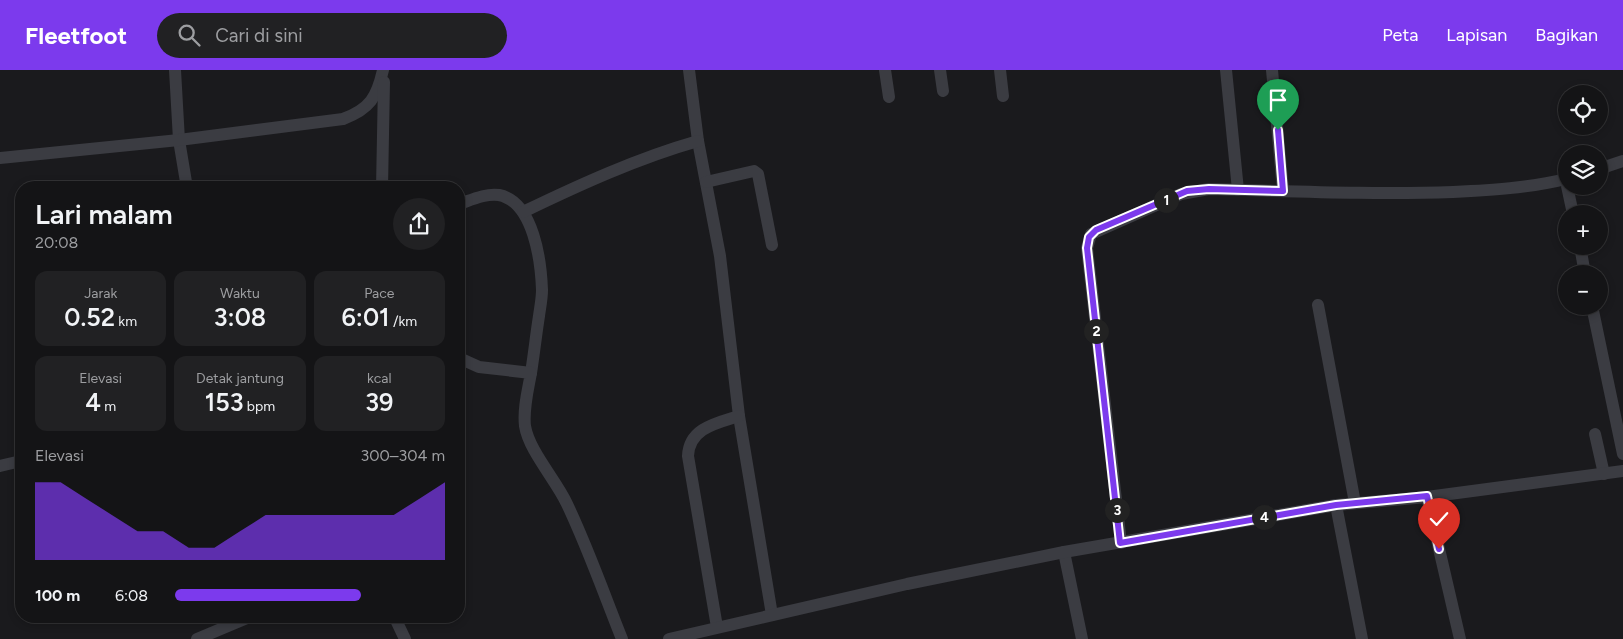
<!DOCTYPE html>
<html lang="id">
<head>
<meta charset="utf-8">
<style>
	:root { --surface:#141416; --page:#212123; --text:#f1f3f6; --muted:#9d9ea1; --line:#333335; --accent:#7c3aed }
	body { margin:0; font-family:Figtree,sans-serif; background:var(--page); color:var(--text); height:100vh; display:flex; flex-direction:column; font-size:19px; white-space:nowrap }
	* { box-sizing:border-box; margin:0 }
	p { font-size:16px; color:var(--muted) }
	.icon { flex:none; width:28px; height:28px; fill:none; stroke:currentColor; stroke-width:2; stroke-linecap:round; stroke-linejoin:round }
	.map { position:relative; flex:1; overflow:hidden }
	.panel { position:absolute; left:15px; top:111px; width:450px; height:442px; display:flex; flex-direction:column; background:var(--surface); border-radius:20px; box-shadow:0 2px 8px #0003,0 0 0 1px var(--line) }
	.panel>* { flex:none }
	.buttons { position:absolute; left:1558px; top:15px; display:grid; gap:10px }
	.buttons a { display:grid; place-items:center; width:50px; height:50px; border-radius:50%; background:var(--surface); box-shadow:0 2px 8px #0003,0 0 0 1px var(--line); font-size:25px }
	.pin { position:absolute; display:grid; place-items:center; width:42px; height:42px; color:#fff; margin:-51px -21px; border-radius:50% 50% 50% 0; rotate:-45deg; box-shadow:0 0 5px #0007 }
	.pin .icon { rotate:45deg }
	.km { position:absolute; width:25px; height:25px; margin:-12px; border-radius:50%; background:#222; color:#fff; font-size:14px; line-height:25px; text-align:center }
	.round { display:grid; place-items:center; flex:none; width:52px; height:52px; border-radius:26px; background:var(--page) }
	.headline { display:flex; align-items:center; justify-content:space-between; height:85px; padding:0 20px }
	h1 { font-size:28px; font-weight:600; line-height:38px }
	.figures { display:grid; grid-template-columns:repeat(3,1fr); gap:8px; height:85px; padding:5px 20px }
	.figures div { display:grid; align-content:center; border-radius:12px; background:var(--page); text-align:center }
	.figures b { font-size:25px; font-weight:600 }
	.figures small { font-size:14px; font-weight:400 }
	.figures p { font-size:14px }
	.chart { height:140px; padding:10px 20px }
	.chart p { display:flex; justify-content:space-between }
	.chart svg { width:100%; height:90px; margin-top:5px; fill:var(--accent); opacity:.7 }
	ul { padding:0 20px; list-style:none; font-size:16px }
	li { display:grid; grid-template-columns:80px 60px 1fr; align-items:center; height:38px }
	li i { height:12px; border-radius:6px; background:var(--accent) }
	header { display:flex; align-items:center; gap:30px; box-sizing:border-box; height:70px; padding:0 25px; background:var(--accent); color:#fff }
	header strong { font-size:24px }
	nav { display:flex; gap:28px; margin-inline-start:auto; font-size:18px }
	.search { width:350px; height:45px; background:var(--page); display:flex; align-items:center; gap:12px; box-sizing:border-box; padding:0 18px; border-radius:28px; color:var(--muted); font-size:19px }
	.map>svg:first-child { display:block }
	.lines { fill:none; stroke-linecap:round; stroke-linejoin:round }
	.minor { stroke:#3b3c42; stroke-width:12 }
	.route-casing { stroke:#fff; stroke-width:10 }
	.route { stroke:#7c3aed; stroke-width:6 }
</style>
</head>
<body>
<header>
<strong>Fleetfoot</strong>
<div class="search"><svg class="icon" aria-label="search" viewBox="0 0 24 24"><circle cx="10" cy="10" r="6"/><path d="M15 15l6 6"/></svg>Cari di sini</div>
<nav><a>Peta</a><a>Lapisan</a><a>Bagikan</a></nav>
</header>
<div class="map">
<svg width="1623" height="569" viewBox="0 0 1623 569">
	<rect width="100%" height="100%" fill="#1a1a1d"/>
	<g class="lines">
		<g class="minor">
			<polyline points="175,0 179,70 187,118"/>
			<polyline points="689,0 698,71 720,186 739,346 772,545"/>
			<polyline points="885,0 889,27"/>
			<polyline points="940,0 943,21"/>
			<polyline points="1000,0 1003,26"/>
			<polyline points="1226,0 1238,120"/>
			<polyline points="1272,0 1283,121"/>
			<path d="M 0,88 L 179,70 L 343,49 C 370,39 377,27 383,0"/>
			<polyline points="1599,99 1623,91"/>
			<polyline points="706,112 754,101 758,104 772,175"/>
			<polyline points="1567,116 1573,144"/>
			<polyline points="382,118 384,12"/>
			<path d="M 459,134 C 471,130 486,123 499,125 C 534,132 541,192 542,220 C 542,229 540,238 539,246 C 536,265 534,284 531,303"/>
			<path d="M 523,142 C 579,115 638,88 698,71"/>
			<polyline points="1580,176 1585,204"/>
			<polyline points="1318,235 1355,433"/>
			<polyline points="1592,236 1623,384"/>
			<path d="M 459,288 L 479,297 L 531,303 C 528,320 523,339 525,356 C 529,381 556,410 567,434 C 588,478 604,524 622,569"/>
			<polyline points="1595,364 1604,404"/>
			<polyline points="0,396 21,391"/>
			<polyline points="1427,427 1460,569"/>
			<polyline points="1336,435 1362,569"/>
			<path d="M 1121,473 L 1087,178 L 1091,164 L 1181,124 L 1209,119 C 1290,121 1372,125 1453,122 C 1491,120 1529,118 1566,109"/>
			<polyline points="1064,482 1082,569"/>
			<polyline points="395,548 405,569"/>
			<path d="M 717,557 L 688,386 C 689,358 717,353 739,346"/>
			<polyline points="197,569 247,548"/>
			<polyline points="669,569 907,514 1064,482 1336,435 1427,427 1623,401"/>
		</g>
	</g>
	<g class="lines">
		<defs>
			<polyline id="route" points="1278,60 1283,121 1209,119 1187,121 1096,160 1089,167 1087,178 1120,473 1336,435 1427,426 1439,479"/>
		</defs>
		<use href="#route" class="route-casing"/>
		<use href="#route" class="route"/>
	</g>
</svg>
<div class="buttons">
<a><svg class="icon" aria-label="locate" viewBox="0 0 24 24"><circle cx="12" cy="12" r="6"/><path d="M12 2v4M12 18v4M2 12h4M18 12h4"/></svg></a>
<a><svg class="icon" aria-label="layers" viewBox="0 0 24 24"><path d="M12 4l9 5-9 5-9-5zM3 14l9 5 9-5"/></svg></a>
<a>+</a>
<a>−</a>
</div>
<div class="pin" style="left:1278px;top:60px;background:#1e9e55"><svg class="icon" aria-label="arrive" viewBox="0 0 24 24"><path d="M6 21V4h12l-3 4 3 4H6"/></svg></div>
<div class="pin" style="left:1439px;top:479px;background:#d93025"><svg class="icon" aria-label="check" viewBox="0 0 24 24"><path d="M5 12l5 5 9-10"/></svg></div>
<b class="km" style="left:1166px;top:130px">1</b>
<b class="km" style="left:1096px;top:261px">2</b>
<b class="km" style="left:1117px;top:440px">3</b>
<b class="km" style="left:1264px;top:447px">4</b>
<section class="panel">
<div class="headline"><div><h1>Lari malam</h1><p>20:08</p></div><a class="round"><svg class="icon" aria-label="share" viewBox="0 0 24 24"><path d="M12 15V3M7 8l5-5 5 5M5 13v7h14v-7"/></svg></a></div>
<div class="figures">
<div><p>Jarak</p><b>0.52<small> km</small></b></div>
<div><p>Waktu</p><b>3:08</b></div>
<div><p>Pace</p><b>6:01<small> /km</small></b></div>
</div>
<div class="figures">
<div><p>Elevasi</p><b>4<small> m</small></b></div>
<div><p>Detak jantung</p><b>153<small> bpm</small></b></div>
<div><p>kcal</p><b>39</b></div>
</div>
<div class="chart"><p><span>Elevasi</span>300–304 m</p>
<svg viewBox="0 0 160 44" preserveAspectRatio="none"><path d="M0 44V6L10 6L20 14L30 22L40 30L50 30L60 38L70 38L80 30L90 22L100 22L110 22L120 22L130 22L140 22L150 14L160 6V44z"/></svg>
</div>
<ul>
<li><b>100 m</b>6:08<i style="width:69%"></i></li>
</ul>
</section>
</div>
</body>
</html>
